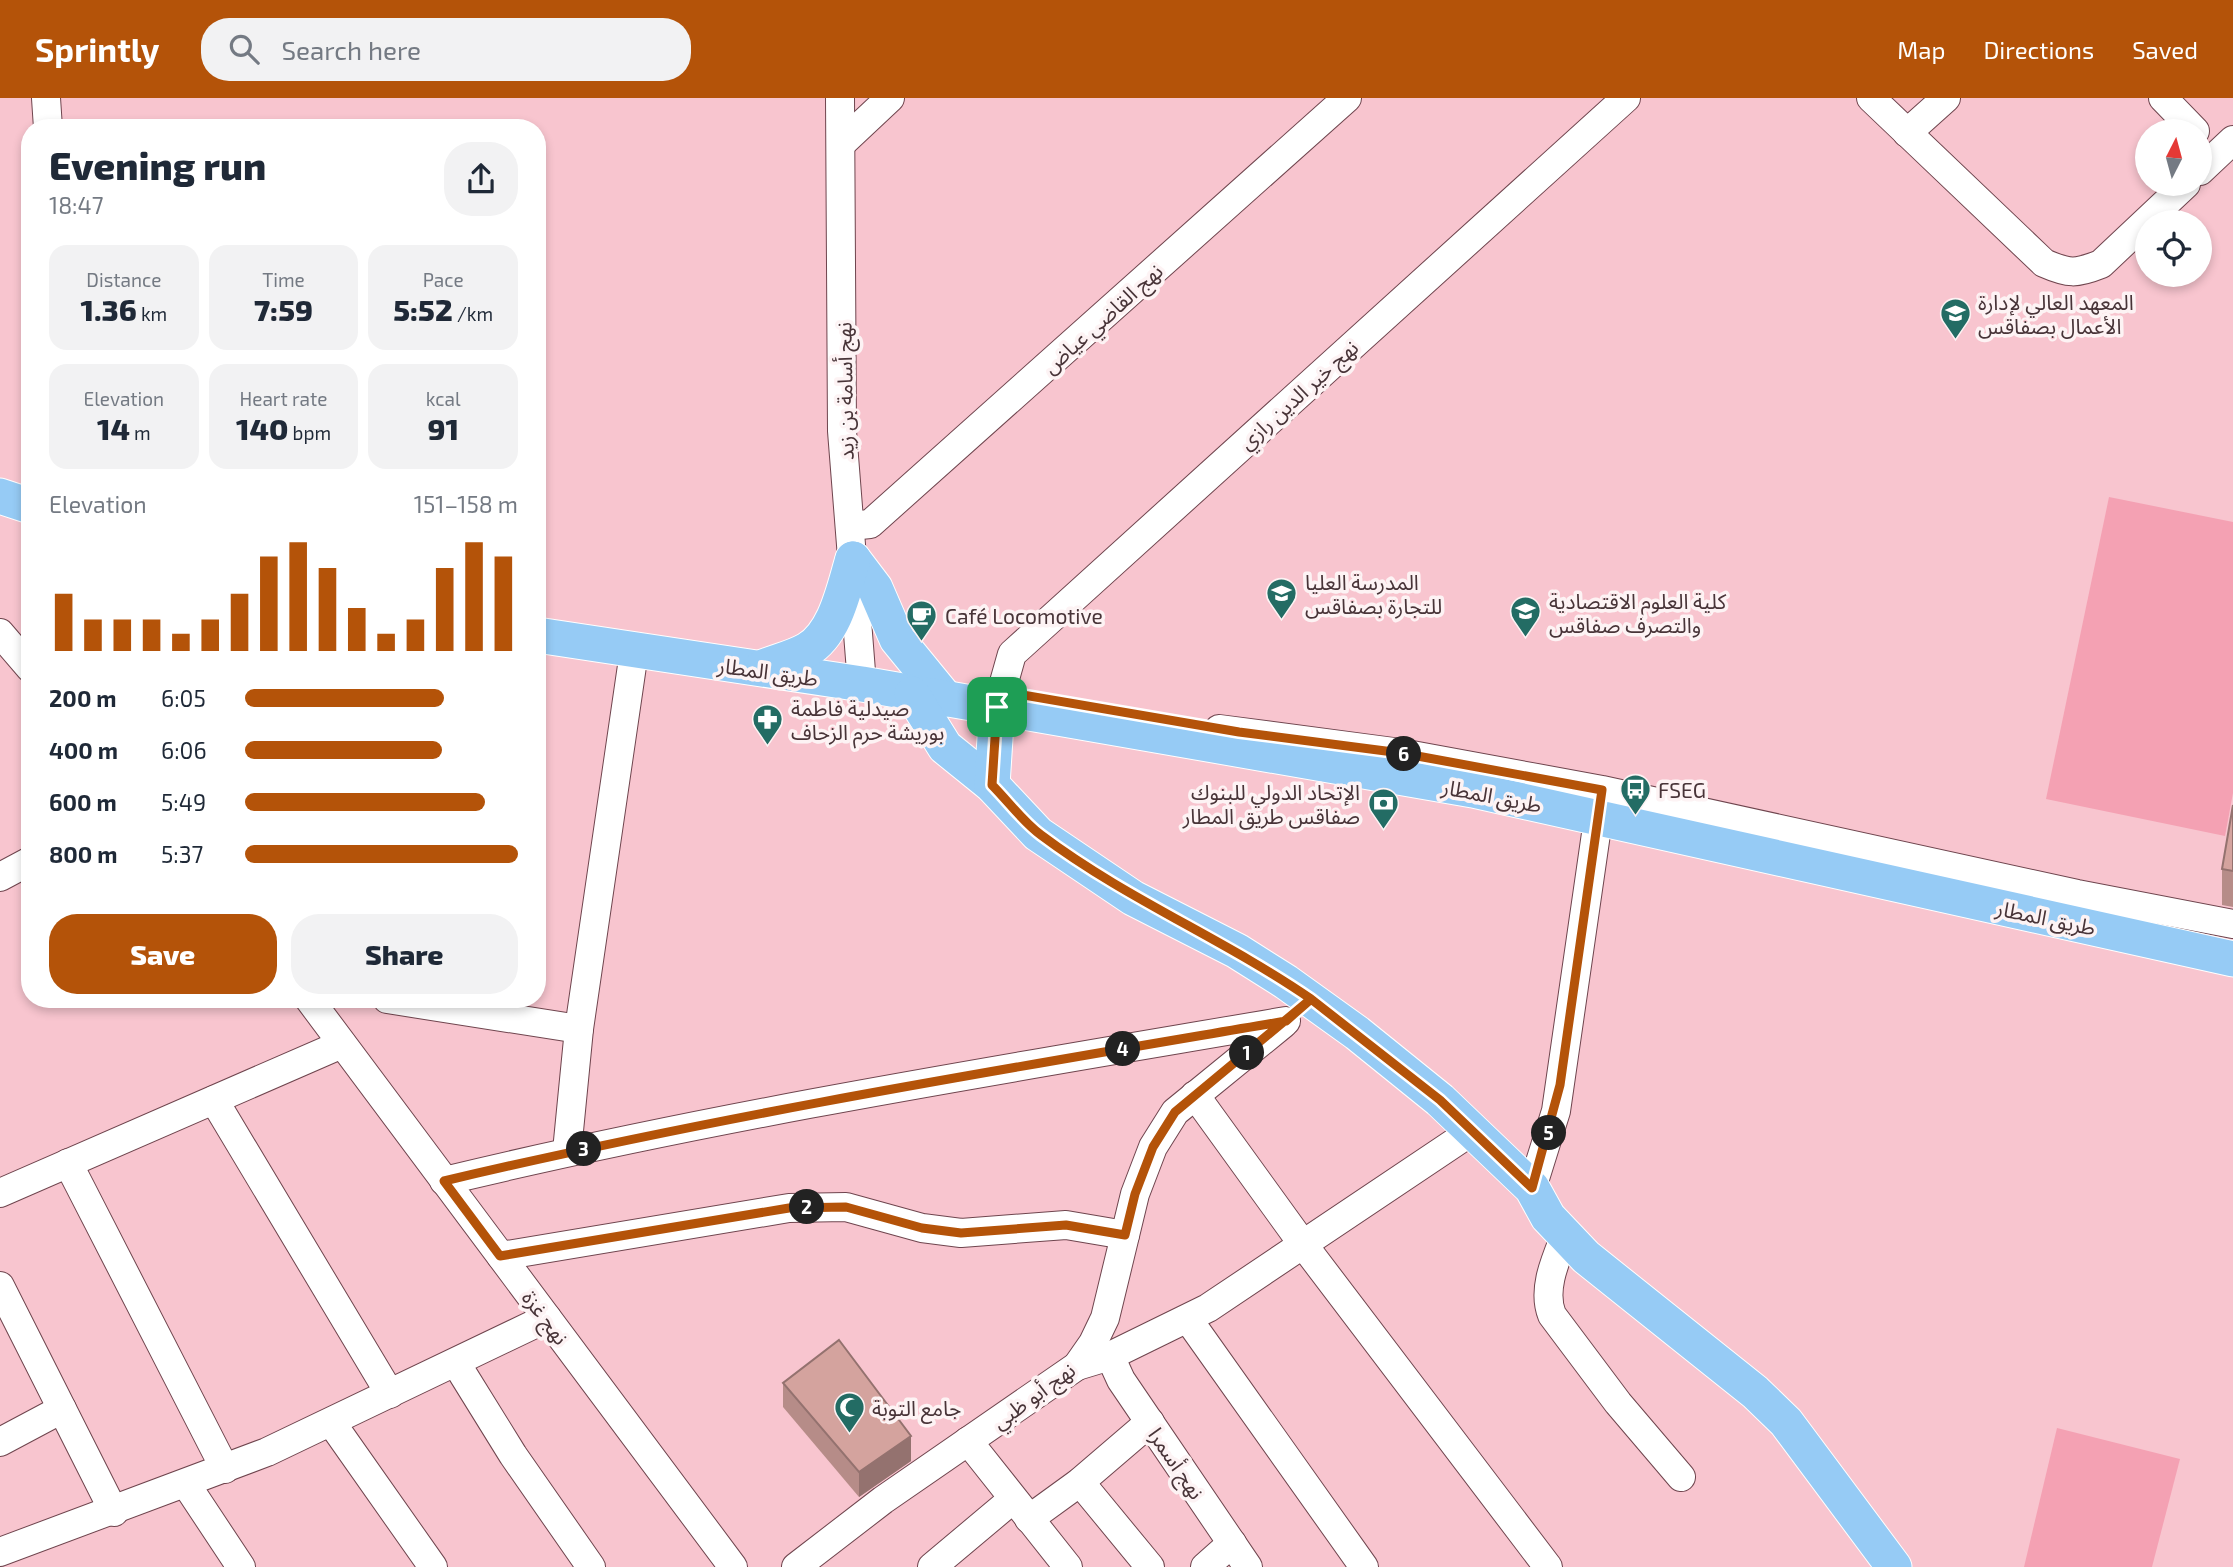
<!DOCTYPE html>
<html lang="en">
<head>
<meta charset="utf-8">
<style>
	:root { --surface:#fff; --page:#f2f2f3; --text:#1f2937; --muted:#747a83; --accent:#b45309 }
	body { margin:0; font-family:"Exo 2","Noto Sans Arabic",sans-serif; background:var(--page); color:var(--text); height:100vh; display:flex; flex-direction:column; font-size:26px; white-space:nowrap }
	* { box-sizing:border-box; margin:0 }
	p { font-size:23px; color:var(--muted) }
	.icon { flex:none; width:38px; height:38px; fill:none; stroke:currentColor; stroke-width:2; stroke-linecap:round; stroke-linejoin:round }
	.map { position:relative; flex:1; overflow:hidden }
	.drawer { position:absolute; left:21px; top:21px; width:525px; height:889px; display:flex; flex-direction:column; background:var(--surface); border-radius:28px; box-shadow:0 4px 10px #0003 }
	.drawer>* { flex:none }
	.needle { width:46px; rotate:6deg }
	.fabs { position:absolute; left:2135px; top:21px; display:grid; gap:14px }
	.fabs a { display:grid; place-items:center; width:77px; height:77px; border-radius:50%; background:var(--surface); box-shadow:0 4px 10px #0003; font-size:35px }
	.pin { position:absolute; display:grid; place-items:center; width:60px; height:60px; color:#fff; margin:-30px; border-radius:14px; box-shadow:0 4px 10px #0006 }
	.km { position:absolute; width:35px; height:35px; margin:-18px; border-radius:50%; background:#222; color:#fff; font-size:19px; line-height:35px; text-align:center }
	.round { display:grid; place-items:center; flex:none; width:74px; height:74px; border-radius:28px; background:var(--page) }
	.head { display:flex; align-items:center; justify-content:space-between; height:119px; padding:0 28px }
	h1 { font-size:38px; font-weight:800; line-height:52px }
	.figures { display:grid; grid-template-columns:repeat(3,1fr); gap:10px; height:119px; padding:7px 28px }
	.figures div { display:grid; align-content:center; border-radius:18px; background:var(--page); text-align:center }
	.figures b { font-size:30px; font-weight:800 }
	.figures small { font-size:19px; font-weight:400 }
	.figures p { font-size:19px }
	.chart { height:196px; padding:14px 28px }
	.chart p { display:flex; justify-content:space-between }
	.chart svg { width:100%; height:126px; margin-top:7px; stroke:var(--accent); stroke-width:6 }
	.primary-button { display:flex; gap:14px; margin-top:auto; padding:14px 28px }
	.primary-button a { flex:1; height:80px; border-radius:28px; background:var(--accent); color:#fff; font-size:28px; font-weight:800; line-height:80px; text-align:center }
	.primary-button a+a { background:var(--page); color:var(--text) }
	ul { padding:0 28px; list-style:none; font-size:23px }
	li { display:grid; grid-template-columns:112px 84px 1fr; align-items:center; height:52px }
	li i { height:18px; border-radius:9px; background:var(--accent) }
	header { display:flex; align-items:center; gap:42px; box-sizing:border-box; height:98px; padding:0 35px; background:var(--accent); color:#fff }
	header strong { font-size:33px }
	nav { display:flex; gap:38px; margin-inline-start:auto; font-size:24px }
	.search { width:490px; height:63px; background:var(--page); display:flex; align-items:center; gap:18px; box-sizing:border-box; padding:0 24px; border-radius:28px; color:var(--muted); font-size:26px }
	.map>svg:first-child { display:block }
	.green { fill:#f4a1b3 }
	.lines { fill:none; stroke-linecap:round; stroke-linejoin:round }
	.minor-casing { stroke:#6f454e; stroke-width:30 }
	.major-casing { stroke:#fff; stroke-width:37 }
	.minor { stroke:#fff; stroke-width:28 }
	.major { stroke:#96cbf5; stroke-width:35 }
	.wall { fill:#b68c88 }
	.shaded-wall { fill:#94726f }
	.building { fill:#d4a39e; stroke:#94726f; stroke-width:2 }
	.route-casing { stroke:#fff; stroke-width:14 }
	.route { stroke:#b45309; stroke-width:9 }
	.labels { text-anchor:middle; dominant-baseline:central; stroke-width:7; stroke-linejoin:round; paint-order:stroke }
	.poi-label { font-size:21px; fill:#483438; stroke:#fdf3f4; text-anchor:start }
	.street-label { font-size:21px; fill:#483438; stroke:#fdf3f4 }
</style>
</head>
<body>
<header>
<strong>Sprintly</strong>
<div class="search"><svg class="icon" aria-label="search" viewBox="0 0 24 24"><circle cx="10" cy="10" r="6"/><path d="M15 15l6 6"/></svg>Search here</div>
<nav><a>Map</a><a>Directions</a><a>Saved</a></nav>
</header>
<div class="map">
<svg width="2233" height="1469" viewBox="0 0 2233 1469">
	<rect width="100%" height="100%" fill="#f8c5cf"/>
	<g class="green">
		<polygon points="2109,399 2233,424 2233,695 2225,738 2046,701"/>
		<polygon points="2057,1330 2180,1361 2152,1469 2024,1469"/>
	</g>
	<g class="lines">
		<defs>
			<g id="minor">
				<polyline points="46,0 48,30"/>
				<polyline points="840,0 842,333 862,586"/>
				<path d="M 1871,0 L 2044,165 C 2069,176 2076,176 2101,166 L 2186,86"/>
				<polyline points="2163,0 2195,33"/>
				<polyline points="1907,35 1946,0"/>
				<polyline points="841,46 890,0"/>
				<polyline points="2200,73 2233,42"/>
				<polyline points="850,428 870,426 1347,0"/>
				<polyline points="0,535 30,570"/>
				<polyline points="997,609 1012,556 1626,0"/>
				<polyline points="1219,631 1401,655 1602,692 2077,796 2233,826"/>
				<polyline points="0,779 30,763"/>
				<polyline points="309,901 733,1469"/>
				<polyline points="387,901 579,931"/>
				<polyline points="1195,997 1302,1145 1548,1469"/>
				<polyline points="214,1002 390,1296"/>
				<polyline points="567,1053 579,931 634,554"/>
				<polyline points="68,1065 225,1371"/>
				<path d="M 444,1083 C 722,1016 1005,971 1286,923"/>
				<polyline points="1532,1090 1556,1013 1601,701"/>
				<polyline points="0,1095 342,946"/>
				<path d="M 1565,1138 C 1555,1163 1542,1192 1552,1217 L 1618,1305 L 1681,1379"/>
				<polyline points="501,1158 789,1110 846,1109 922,1130 961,1135 1066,1127 1125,1137"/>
				<polyline points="0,1188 114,1414"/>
				<polyline points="1188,1221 1364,1469"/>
				<polyline points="1110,1258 1121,1282 1248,1469"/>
				<polyline points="456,1265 513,1357 591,1469"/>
				<polyline points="1077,1268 1110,1258 1208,1210 1472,1033"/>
				<polyline points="331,1324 433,1469"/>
				<polyline points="968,1343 1068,1469"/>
				<polyline points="0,1344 62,1311"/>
				<polyline points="1080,1384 1150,1469"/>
				<polyline points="186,1386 241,1469"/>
				<polyline points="1029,1421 1080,1384 1150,1324"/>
				<polyline points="0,1454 267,1354 547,1220"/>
				<polyline points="796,1469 883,1402 1077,1268 1093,1245 1105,1220 1135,1096 1153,1049 1175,1014 1283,926"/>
				<polyline points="932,1469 1013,1401"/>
				<polyline points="1205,1469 1232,1445"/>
			</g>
			<g id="major">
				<polyline points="0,398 30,408"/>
				<polyline points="853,461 875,490 897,541 946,601"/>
				<polyline points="537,537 862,586 1473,692 2233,861"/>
				<path d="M 761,570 C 775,564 793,560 807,552 C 836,535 844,490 853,461"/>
				<polyline points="912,596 945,649 992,687 1038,736 1133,800 1237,853 1286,884 1357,935 1440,1002 1532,1090 1548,1119 1586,1159 1755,1294 1786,1324 1894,1469"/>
				<polyline points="992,687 997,609"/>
			</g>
		</defs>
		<use href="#minor" class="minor-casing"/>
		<use href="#major" class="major-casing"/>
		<use href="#minor" class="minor"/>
		<use href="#major" class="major"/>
	</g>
	<g class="wall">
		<polygon points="2233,707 2233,809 2222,807 2222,771"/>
		<polygon points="783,1285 911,1363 859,1399 783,1309"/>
	</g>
	<polygon class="shaded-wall" points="911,1338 911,1363 859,1399 859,1374"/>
	<g class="building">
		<polygon points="2233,707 2233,773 2222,771"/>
		<polygon points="839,1242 911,1338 859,1374 783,1285"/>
	</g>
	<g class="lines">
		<defs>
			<path id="route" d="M 997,609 L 992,687 C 1008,703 1023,724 1041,737 C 1126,801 1224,841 1311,901 L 1175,1014 L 1153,1049 L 1135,1096 L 1125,1137 L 1066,1127 L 961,1135 L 922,1130 L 846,1109 L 789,1110 L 500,1158 L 444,1083 C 722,1017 1005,971 1286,923 L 1311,901 L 1440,1002 L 1532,1090 L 1560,987 L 1602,692 L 1401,655 L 1239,634 L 1000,593 L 997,609"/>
		</defs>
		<use href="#route" class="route-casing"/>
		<use href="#route" class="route"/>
	</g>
	<defs>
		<symbol id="university-pin" viewBox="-11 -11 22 30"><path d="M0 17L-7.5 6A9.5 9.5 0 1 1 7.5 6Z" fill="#236c64" stroke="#fdf3f4"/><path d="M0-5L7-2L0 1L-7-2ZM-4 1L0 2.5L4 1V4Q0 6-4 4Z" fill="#fff"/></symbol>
		<symbol id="cafe-pin" viewBox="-11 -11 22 30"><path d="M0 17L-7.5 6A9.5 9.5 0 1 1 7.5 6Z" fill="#236c64" stroke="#fdf3f4"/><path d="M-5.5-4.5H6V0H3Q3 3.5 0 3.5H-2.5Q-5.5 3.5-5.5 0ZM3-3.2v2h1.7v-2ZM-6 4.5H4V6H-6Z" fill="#fff"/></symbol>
		<symbol id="pharmacy-pin" viewBox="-11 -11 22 30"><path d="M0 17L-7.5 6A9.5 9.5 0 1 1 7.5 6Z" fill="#236c64" stroke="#fdf3f4"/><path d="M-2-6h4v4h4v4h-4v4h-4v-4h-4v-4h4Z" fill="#fff"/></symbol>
		<symbol id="bus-pin" viewBox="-11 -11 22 30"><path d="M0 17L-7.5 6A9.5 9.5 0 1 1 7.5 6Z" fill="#236c64" stroke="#fdf3f4"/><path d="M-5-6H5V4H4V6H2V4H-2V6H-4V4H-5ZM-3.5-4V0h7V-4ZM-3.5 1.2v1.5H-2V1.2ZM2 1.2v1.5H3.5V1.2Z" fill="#fff"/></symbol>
		<symbol id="bank-pin" viewBox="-11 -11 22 30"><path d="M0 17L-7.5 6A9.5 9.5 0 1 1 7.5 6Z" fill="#236c64" stroke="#fdf3f4"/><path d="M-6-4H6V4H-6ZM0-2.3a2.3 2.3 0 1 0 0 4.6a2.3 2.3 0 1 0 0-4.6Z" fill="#fff"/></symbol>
		<symbol id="mosque-pin" viewBox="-11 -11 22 30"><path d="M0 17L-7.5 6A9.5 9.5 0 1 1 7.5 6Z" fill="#236c64" stroke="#fdf3f4"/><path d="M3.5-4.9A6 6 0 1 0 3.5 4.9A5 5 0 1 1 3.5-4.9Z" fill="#fff"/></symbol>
	</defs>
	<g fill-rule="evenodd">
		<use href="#university-pin" x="1938" y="198" width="35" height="47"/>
		<use href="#university-pin" x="1264" y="478" width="35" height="47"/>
		<use href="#university-pin" x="1508" y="496" width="35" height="47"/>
		<use href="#cafe-pin" x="904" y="500" width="35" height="47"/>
		<use href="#pharmacy-pin" x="750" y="604" width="35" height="47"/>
		<use href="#bus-pin" x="1618" y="674" width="35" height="47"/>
		<use href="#bank-pin" x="1366" y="688" width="35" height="47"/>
		<use href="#mosque-pin" x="832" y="1292" width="35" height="47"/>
	</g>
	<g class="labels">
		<g class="poi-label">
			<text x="1978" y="203">المعهد العالي لإدارة<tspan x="1978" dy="24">الأعمال بصفاقس</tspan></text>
			<text x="1305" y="483">المدرسة العليا<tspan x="1305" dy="24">للتجارة بصفاقس</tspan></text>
			<text x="1549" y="502">كلية العلوم الاقتصادية<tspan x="1549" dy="24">والتصرف صفاقس</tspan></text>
			<text x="945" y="517">Café Locomotive</text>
			<text x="791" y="609">صيدلية فاطمة<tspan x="791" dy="24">بوريشة حرم الزحاف</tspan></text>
			<text x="1658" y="691">FSEG</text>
			<text x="1360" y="693" text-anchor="end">الإتحاد الدولي للبنوك<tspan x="1360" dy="24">صفاقس طريق المطار</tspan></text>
			<text x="872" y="1309">جامع التوبة</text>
		</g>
		<g class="street-label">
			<text transform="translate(1102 220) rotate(-42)">نهج القاضي عياض</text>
			<text transform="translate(844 293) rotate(-91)">نهج أسامة بن زيد</text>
			<text transform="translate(1298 296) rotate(-42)">نهج خير الدين رازي</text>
			<text transform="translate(768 573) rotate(8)">طريق المطار</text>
			<text transform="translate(1492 697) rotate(11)">طريق المطار</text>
			<text transform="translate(2046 819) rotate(12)">طريق المطار</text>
			<text transform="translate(546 1219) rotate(53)">نهج غزة</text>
			<text transform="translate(1033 1297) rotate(-36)">نهج أبو ظبي</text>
			<text transform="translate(1177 1365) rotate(56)">نهج أسمرا</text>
		</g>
	</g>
</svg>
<div class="fabs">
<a><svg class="needle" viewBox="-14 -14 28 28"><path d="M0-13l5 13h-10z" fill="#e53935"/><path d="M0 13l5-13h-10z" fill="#747a83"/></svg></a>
<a><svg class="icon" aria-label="locate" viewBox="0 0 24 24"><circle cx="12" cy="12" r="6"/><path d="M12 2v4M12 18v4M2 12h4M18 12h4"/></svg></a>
</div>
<div class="pin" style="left:997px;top:609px;background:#1e9e55"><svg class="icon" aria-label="arrive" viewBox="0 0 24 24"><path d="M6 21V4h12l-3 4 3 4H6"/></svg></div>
<b class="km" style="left:1247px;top:955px">1</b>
<b class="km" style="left:807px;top:1109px">2</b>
<b class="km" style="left:584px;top:1051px">3</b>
<b class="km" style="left:1123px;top:951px">4</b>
<b class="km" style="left:1549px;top:1035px">5</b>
<b class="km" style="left:1404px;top:656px">6</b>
<section class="drawer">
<div class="head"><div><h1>Evening run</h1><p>18:47</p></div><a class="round"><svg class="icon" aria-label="share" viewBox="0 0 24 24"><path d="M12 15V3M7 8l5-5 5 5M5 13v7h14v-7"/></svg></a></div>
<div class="figures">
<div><p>Distance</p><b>1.36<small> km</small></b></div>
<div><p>Time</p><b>7:59</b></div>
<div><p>Pace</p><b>5:52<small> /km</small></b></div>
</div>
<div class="figures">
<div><p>Elevation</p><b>14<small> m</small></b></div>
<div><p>Heart rate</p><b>140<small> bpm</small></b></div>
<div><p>kcal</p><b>91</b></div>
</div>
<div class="chart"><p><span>Elevation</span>151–158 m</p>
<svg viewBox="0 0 160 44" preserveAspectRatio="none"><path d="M5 44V24M15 44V33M25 44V33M35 44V33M45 44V38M55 44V33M65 44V24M75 44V11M85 44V6M95 44V15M105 44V29M115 44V38M125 44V33M135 44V15M145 44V6M155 44V11"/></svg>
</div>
<ul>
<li><b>200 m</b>6:05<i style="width:73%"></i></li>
<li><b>400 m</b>6:06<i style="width:72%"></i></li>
<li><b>600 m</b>5:49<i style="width:88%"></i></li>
<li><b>800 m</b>5:37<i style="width:100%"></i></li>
</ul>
<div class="primary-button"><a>Save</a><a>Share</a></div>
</section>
</div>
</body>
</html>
